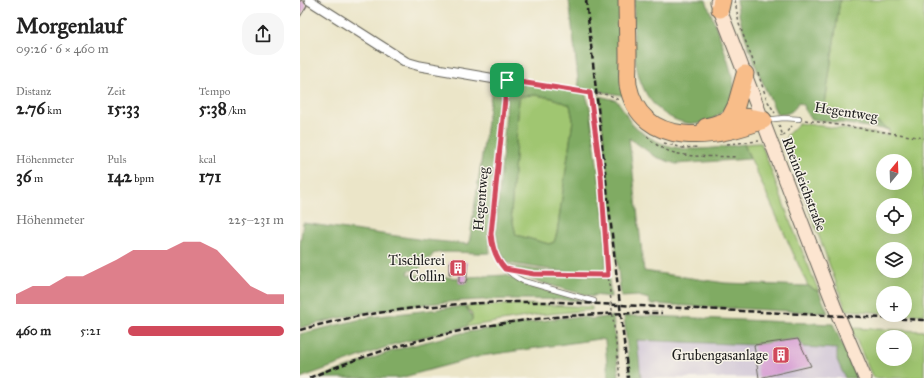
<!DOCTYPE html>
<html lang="de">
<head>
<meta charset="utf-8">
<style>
	:root { --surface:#fff; --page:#f6f6f6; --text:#222; --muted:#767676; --accent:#d1495b }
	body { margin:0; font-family:"IM FELL Great Primer",serif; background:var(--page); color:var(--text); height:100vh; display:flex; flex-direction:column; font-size:15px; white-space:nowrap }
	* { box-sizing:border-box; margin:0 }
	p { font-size:13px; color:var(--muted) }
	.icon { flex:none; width:22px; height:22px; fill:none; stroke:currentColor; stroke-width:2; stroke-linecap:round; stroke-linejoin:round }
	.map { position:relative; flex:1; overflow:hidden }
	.panel { display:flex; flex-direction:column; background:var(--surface); width:300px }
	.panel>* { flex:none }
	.needle { width:26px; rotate:19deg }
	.fabs { position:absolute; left:576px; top:154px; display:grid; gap:8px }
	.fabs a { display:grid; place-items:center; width:36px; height:36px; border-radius:50%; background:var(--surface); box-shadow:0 4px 16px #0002; font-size:20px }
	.pin { position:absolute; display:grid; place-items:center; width:34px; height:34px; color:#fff; margin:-17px; border-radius:8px; box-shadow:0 2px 6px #0006 }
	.round { display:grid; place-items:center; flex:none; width:42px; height:42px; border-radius:16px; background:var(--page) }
	.headline { display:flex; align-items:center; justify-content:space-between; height:68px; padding:0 16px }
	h1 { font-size:22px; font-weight:700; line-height:30px }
	.metrics { display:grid; grid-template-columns:repeat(3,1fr); gap:6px; height:68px; padding:4px 16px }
	.metrics div { display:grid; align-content:center }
	.metrics b { font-size:17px; font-weight:700 }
	.metrics small { font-size:11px; font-weight:400 }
	.metrics p { font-size:11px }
	.chart { height:112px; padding:8px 16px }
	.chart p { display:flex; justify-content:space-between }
	.chart svg { width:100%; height:72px; margin-top:4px; fill:var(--accent); opacity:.7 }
	ul { padding:0 16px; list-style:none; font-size:13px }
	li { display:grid; grid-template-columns:64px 48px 1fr; align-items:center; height:30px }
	li i { height:10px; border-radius:5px; background:var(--accent) }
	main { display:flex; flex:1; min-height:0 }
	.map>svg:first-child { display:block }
	.industrial { fill:#cbbfd4 }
	.green { fill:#a0c671; stroke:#5e7146; fill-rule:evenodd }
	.forest { fill:#80ab63; stroke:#4e6440; fill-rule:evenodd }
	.building { fill:#d599d2 }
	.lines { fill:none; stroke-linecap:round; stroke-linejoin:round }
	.lane-casing { stroke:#646258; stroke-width:6 }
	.street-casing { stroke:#646258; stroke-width:11 }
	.secondary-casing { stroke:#646258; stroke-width:15 }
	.highway-casing { stroke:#646258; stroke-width:19 }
	.path { stroke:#646258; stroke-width:1.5; stroke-dasharray:3 3; stroke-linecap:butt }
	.lane { stroke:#fff; stroke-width:4.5 }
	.street { stroke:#fff; stroke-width:9 }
	.secondary { stroke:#fce5d0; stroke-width:13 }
	.highway { stroke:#f8bd89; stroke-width:17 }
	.rail { stroke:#1c1c1c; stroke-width:2.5; stroke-dasharray:6 3; stroke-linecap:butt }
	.route-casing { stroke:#fff; stroke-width:8 }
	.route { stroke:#d1495b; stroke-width:5 }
	.labels { text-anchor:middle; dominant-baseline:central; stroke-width:3; stroke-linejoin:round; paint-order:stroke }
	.street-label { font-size:14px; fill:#1c1c1c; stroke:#f7f3e8 }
	.poi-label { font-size:14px; fill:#1c1c1c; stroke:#f7f3e8; text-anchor:end }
</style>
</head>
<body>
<main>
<section class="panel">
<div class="headline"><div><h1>Morgenlauf</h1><p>09:26 · 6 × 460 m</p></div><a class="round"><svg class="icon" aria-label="share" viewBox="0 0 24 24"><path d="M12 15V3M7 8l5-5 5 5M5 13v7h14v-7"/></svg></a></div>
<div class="metrics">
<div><p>Distanz</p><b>2.76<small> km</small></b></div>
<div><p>Zeit</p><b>15:33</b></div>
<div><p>Tempo</p><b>5:38<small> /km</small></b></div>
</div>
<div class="metrics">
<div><p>Höhenmeter</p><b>36<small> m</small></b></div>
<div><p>Puls</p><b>142<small> bpm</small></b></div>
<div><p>kcal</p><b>171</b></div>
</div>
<div class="chart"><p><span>Höhenmeter</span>225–231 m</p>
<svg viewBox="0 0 160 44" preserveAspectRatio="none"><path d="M0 44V38L10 33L20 33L30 27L40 27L50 22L60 17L70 11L80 11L90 11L100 6L110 6L120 11L130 22L140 33L150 38L160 38V44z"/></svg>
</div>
<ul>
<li><b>460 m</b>5:21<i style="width:100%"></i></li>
</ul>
</section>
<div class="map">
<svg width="624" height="378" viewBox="0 0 624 378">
	<rect width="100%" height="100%" fill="#f7f3e8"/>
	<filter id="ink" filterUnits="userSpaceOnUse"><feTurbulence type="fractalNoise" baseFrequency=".025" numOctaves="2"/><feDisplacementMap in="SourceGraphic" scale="8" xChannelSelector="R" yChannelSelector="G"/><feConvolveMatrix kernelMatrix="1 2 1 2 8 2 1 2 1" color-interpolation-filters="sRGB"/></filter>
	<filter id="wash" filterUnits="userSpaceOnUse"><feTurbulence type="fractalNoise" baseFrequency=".012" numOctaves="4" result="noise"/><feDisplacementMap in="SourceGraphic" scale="16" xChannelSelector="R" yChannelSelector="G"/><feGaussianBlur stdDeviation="0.9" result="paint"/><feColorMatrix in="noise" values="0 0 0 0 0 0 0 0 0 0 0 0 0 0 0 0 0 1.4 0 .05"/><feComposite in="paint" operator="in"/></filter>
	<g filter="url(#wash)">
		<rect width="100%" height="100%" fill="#ebe5c8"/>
		<polygon class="industrial" points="499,339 503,347 538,349 537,360 545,378 341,378 337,340 454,345"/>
		<g class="green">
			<path d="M 540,0 L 624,0 L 624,315 L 605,314 L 605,293 L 583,293 L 583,313 L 546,310 L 485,144 L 487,135 L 499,123 L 588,135 L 589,130 L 578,122 L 524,112 ZM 583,161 L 605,161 L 605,183 L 583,183 ZM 583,205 L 605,205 L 605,227 L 583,227 ZM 583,249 L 605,249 L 605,271 L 583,271 Z"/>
			<polygon points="235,95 252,98 270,105 273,120 257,233 254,242 249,244 216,235 211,214 219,99 222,96"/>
			<polygon points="457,143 461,143 490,221 519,292 508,286 444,144"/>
			<polygon points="226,304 292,307 292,310 238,315 165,327 172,320 172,313 165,306"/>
			<path d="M 551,328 L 624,331 L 624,378 L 573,378 ZM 583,337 L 605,337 L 605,359 L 583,359 Z"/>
		</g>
		<g class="forest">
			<polygon points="269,0 320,0 327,96 279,88"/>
			<path d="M 334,0 L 406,0 C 412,17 437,78 434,93 C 432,101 427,108 421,113 C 395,137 355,117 343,87 C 331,61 334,28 334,0 Z"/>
			<path d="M 436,0 L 540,0 L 524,111 L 578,122 L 589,130 L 512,119 L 506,113 L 504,105 L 498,103 C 494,112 487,115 477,114 C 460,78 443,40 436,0 Z"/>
			<path d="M 193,81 L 198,84 L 201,91 L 188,231 L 190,253 C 176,254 143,250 133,254 C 129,262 122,263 118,271 L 109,270 L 108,274 L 159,278 L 159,283 L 168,283 L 168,277 L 206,275 L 226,285 L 285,301 C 190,295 93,302 0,328 L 0,245 L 3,223 L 125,240 L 169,244 Z"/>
			<path d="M 217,82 L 276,90 L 286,95 L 290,108 L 305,226 L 306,267 L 299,273 L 260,271 L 207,263 L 199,247 L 196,232 L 208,89 L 211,84 ZM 235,95 L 252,98 L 270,105 L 273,120 L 257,233 L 254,242 L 249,244 L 216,235 L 211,214 L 219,99 L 222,96 Z"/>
			<path d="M 299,96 L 316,100 C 323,107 326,116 331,123 C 335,127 340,130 343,133 C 374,156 408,149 444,144 L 450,159 L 376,164 L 356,157 L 329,138 L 344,271 L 425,283 L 508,286 L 519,292 L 528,313 L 350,304 L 349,299 L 338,296 L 321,297 Z"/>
			<polygon points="210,266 273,275 305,277 309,280 311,297 293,295 293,297 232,280"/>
			<polygon points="165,306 172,316 172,320 165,327 95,344 0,378 0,334 70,317"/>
			<polygon points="313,316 319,378 308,378 305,340 299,339 181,356 100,378 18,378 98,349 161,333 261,318 285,317 292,319"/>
			<polygon points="324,316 351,316 533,324 557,378 545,378 537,360 537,349 503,347 499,339 454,345 337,340 341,378 330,378"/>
		</g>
		<g id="blocks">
			<g class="building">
				<polygon points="0,0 3,1 7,6 0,17"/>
				<polygon points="149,262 167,262 167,279 165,283 159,283 159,274 149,274"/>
				<polygon points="498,339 511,366 459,378 454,345"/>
			</g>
		</g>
	</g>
	<g filter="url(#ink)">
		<use href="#blocks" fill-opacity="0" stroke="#646258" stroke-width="1"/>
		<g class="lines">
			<defs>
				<g id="lane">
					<path d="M 207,81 L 191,234 C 193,256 203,271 223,281 L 294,301"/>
					<polyline points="465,120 484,118 499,119"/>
				</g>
				<polyline id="street" points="9,0 106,62 120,66 207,81"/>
				<polyline id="secondary" points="417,2 535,308 565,378"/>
				<g id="highway">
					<path d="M 327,0 C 327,19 328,39 328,58 C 328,67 327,76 328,85 C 341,151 417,138 463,120"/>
					<polyline points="420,9 422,0"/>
					<polyline points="430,118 436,106 445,74"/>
					<path d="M 406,127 C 431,121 435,113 463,120"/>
				</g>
			</defs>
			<use href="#lane" class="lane-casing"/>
			<use href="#street" class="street-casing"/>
			<use href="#secondary" class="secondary-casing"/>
			<use href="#highway" class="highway-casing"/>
			<g class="path">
				<polyline points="435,0 439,24 455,66"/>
				<polyline points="458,73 467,100 475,113"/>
				<polyline points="215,82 310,95 320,101"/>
				<polyline points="290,93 301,175 308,275 320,378"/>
				<polyline points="505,120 624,138"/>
				<polyline points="479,125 483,136 480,136"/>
				<path d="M 347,136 C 369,162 406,155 437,157"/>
				<polyline points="483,136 492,126"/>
				<polyline points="364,143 383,148 399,147"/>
				<polyline points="427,144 459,141"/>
				<polyline points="220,272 233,274 308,275"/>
			</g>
			<use href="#lane" class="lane"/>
			<use href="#street" class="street"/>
			<use href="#secondary" class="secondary"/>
			<use href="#highway" class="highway"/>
			<g class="rail">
				<polyline points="286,0 328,378"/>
				<path d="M 0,330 C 84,306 172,301 259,302 L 624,320"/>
				<path d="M 9,378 C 125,329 237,312 362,313"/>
			</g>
		</g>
	</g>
	<g class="lines" filter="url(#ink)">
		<defs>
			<path id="route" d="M 207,80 L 290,93 L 301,175 L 308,275 L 234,274 L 205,269 C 195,258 192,247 191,234 Z"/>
		</defs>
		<use href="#route" class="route-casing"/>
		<use href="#route" class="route"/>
	</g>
	<defs>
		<symbol id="building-square" viewBox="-11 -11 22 22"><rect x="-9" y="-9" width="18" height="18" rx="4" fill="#d1495b" stroke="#f7f3e8"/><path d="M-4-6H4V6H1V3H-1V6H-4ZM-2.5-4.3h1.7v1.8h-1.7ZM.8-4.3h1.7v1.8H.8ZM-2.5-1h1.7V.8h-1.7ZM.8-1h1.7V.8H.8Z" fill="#fff"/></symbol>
	</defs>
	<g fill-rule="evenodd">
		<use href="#building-square" x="148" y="258" width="20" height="20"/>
		<use href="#building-square" x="471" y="345" width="20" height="20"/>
	</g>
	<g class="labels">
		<g class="street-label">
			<text transform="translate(546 112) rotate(9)">Hegentweg</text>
			<text transform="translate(504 184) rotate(69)">Rheindeichstraße</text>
			<text transform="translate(181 199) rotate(-85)">Hegentweg</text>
		</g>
		<g class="poi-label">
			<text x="145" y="260">Tischlerei<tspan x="145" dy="16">Collin</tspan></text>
			<text x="468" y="355">Grubengasanlage</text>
		</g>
	</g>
</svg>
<div class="fabs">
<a><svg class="needle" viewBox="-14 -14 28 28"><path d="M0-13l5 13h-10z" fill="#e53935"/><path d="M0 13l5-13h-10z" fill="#767676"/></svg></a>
<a><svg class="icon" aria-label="locate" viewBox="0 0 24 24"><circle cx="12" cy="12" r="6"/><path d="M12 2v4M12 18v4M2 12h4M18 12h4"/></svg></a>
<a><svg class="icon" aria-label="layers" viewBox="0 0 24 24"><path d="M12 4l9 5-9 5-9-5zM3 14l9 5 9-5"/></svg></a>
<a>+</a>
<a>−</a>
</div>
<div class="pin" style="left:207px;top:80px;background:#1e9e55"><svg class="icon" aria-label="arrive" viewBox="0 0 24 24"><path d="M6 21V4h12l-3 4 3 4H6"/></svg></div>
</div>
</main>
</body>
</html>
